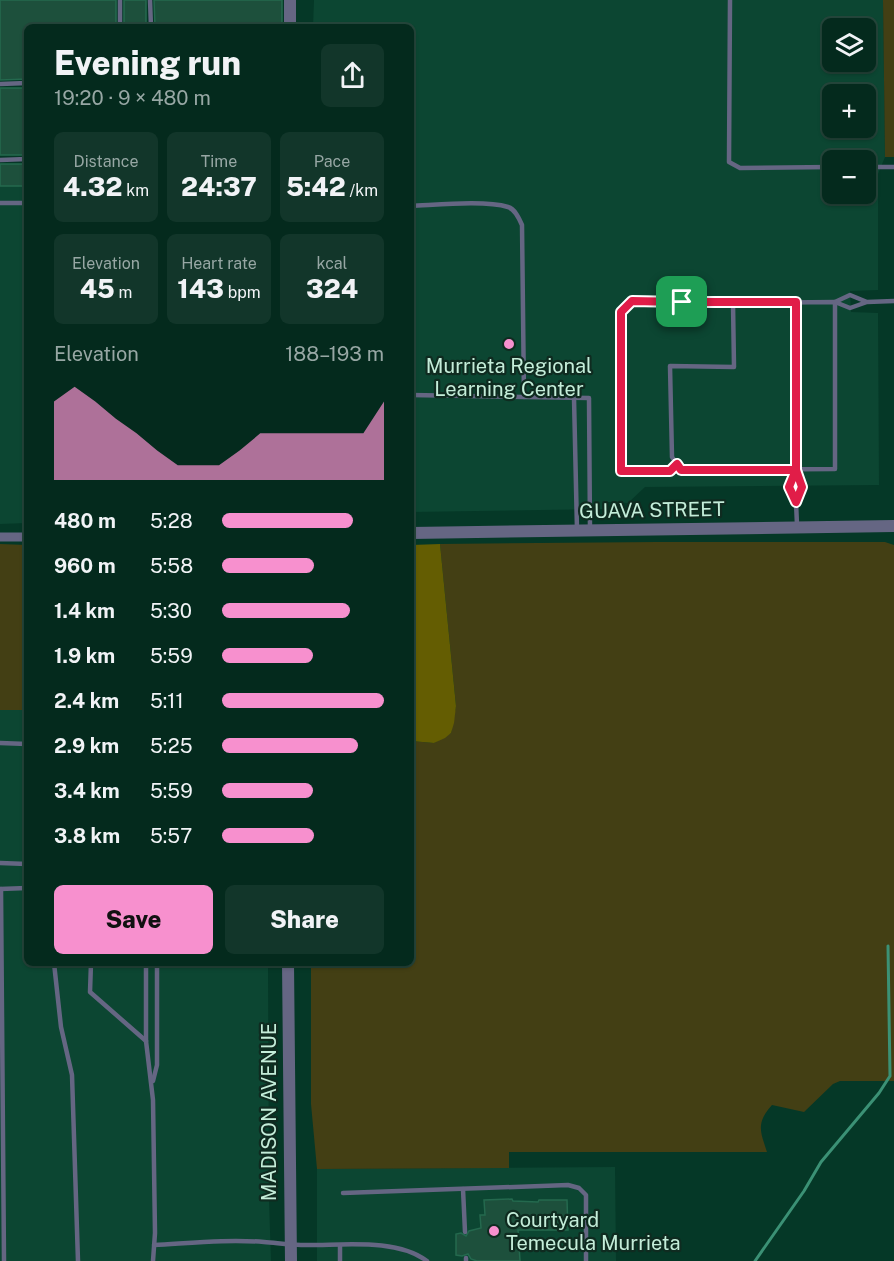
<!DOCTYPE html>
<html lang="en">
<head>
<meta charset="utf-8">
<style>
	:root { --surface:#042a1d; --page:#12362a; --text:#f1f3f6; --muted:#97a7a4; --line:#25463b; --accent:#f790ce }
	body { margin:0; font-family:"Public Sans",sans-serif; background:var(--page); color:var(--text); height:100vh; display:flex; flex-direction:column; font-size:22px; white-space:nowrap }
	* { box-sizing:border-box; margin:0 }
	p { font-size:20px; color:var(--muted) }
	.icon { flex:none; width:33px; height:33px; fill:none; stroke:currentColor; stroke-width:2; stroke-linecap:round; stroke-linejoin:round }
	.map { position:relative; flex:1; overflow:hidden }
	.sheet { position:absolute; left:24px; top:24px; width:390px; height:942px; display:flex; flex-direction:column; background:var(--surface); border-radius:9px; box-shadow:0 2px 4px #0004,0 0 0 2px var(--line) }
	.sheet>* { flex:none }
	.controls { position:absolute; left:822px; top:18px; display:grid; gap:12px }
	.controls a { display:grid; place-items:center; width:54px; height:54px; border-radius:9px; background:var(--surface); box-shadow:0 2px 4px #0004,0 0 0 2px var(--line); font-size:30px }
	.pin { position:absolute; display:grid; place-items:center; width:51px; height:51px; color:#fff; margin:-26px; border-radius:12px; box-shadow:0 3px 9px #0006 }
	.round { display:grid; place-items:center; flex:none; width:63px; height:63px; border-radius:9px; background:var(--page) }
	.overview { display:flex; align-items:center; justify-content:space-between; height:102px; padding:0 30px }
	h1 { font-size:33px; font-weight:800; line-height:45px }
	.metrics { display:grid; grid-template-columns:repeat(3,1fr); gap:9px; height:102px; padding:6px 30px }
	.metrics div { display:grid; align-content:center; border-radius:9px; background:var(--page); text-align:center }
	.metrics b { font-size:26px; font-weight:800 }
	.metrics small { font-size:16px; font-weight:400 }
	.metrics p { font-size:16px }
	.chart { height:168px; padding:12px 30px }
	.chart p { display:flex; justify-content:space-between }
	.chart svg { width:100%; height:108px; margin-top:6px; fill:var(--accent); opacity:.7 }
	.button { display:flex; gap:12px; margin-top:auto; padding:12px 30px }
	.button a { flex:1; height:69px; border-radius:9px; background:var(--accent); color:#111; font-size:24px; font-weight:800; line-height:69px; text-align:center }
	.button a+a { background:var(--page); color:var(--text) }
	ul { padding:0 30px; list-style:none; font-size:20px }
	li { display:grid; grid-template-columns:96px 72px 1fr; align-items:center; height:45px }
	li i { height:15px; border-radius:8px; background:var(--accent) }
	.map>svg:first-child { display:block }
	.built { fill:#0c4632; fill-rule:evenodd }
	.green { fill:#433f14 }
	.forest { fill:#645d02 }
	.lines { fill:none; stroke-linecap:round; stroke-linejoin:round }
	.stream { stroke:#3b9175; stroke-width:3 }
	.building { fill:#1d503c; stroke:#24694e; stroke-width:1.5 }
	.service { stroke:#656683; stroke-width:4.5 }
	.minor { stroke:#656683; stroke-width:9 }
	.tertiary { stroke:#656683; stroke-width:12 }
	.route-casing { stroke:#fff; stroke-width:12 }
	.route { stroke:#e11d48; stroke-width:8 }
	.poi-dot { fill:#f790ce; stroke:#0f2b20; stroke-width:2 }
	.labels { text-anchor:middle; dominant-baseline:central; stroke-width:4.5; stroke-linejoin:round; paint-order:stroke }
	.poi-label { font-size:20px; fill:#c4edd9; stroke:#0f2b20 }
	.street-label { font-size:20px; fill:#c4edd9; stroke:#0f2b20 }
</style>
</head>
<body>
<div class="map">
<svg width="894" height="1261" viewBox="0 0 894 1261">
	<rect width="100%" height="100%" fill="#053827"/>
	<g class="built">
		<path d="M 314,0 L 883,0 L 885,157 L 878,174 L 878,290 L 850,291 L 851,312 L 878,313 L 879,485 L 645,487 L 628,503 L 608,502 L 607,509 L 411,512 L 411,27 L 313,27 ZM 832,28 L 866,28 L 866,62 L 832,62 ZM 832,94 L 866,94 L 866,128 L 832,128 ZM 832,160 L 866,160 L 866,194 L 832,194 Z"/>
		<polygon points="0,186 27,186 27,523 0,524"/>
		<polygon points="0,710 27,710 27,963 268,963 269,1200 271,1261 0,1261"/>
		<polygon points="615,1167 616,1261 317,1261 317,1169"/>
	</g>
	<g class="green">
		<polygon points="883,0 894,0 894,157 885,157"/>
		<path d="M 657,542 L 885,542 L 894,545 L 894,1081 L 840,1081 L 833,1084 L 804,1112 L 772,1105 C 756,1123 760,1131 767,1152 L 509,1152 L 509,1168 L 317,1169 L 311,1104 L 311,963 L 411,963 L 411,741 L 434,743 L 451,733 L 456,706 L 440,544 Z"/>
		<polygon points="0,544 27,545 27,710 0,710"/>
	</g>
	<polygon class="forest" points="440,544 456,706 454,723 451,733 445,738 434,743 411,741 411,545"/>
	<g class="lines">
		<polyline class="stream" points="755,1261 804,1191 821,1162 879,1093 890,1076 888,946"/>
	</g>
	<g class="building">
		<polygon points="0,0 116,0 116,27 27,27 27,79 0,80"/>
		<rect x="124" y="0" width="22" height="27"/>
		<polygon points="154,0 282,0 282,27 155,27"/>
		<rect x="0" y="88" width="27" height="67"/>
		<rect x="0" y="164" width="27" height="22"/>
		<polygon points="512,1199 513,1201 538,1202 539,1200 567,1200 568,1230 518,1230 520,1261 477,1261 471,1259 468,1254 462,1256 456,1255 456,1234 461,1233 466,1236 469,1231 481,1228 480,1215 485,1215 484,1200"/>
	</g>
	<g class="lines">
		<g class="service">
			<polyline points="150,0 151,27"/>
			<polyline points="730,0 729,162 740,168 832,167"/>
			<polyline points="120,27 120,0"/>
			<polyline points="0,84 27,83"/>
			<polyline points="0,160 27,159"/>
			<polyline points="866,167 894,167"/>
			<polyline points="0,203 27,203"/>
			<path d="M 411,206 C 436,205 485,200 508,207 C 515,209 519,218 522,225 L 524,397"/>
			<polyline points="796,302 796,470 802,487 796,502 797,525"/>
			<polygon points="835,302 835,469 681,470 672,457 670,366 734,367 733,303"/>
			<polyline points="867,302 850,295 835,302 850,308 867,302 894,301"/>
			<polyline points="411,395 589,398 590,530"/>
			<polyline points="574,398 577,530"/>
			<polyline points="677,464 670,471 621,471 621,312 632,301 733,303"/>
			<polyline points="796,470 789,487 796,502"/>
			<polyline points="0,743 27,744"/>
			<polyline points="0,863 27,864"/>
			<polyline points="0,889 27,888"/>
			<polyline points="1,889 4,1261"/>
			<polyline points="54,963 61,1027 72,1075 78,1261"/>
			<polyline points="91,963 90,992 146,1041"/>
			<polyline points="146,963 146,1041 153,1100 155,1233 153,1261"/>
			<polyline points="153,1081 157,1065 157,963"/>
			<polyline points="463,1189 465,1232"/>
			<polyline points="343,1193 568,1185 579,1188 586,1195 586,1261"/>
			<path d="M 154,1245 C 191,1243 228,1239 264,1242 C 277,1243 289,1245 301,1245 C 339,1246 395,1237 427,1261"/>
			<polyline points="340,1246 340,1261"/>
			<polyline points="466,1258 466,1261"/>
		</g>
		<polyline class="minor" points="0,537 27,537"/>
		<g class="tertiary">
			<polyline points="290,0 290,27"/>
			<polyline points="411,533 894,526"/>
			<polyline points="288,963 291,1261"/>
		</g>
	</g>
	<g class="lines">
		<defs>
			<polyline id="route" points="682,302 796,302 796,470 802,487 796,502 789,487 796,470 681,470 677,464 670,471 621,471 621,312 632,301 682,302"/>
		</defs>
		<use href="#route" class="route-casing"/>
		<use href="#route" class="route"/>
	</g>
	<g class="poi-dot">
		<circle cx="509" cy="344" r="6"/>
		<circle cx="494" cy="1231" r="6"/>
	</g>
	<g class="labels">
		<g class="poi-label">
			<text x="509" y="366">Murrieta Regional<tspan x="509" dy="23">Learning Center</tspan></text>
			<text x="506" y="1220" text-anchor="start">Courtyard<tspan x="506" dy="23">Temecula Murrieta</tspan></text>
		</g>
		<g class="street-label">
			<text transform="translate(652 510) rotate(-1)">GUAVA STREET</text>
			<text transform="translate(269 1112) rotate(-90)">MADISON AVENUE</text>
		</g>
	</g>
</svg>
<div class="controls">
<a><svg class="icon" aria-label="layers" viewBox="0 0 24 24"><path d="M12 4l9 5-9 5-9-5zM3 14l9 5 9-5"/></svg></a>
<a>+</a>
<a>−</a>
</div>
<div class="pin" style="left:682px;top:302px;background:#1e9e55"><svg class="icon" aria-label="arrive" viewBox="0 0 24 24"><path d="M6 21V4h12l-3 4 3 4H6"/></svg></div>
<section class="sheet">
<div class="overview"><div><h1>Evening run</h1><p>19:20 · 9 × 480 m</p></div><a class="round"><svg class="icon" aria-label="share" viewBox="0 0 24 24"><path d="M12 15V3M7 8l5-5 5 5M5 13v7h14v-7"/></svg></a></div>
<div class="metrics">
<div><p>Distance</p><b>4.32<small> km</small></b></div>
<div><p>Time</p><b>24:37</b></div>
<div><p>Pace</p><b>5:42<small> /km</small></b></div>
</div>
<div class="metrics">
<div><p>Elevation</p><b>45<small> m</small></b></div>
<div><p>Heart rate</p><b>143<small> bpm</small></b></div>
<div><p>kcal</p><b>324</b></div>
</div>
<div class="chart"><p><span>Elevation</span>188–193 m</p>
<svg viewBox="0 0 160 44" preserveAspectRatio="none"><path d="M0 44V12L10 6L20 12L30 19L40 25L50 32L60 38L70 38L80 38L90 32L100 25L110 25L120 25L130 25L140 25L150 25L160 12V44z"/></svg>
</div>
<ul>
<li><b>480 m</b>5:28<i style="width:81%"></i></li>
<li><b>960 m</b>5:58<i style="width:57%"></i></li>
<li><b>1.4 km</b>5:30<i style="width:79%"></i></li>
<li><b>1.9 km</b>5:59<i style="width:56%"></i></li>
<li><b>2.4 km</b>5:11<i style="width:100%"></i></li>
<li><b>2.9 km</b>5:25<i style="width:84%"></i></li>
<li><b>3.4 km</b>5:59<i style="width:56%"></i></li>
<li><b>3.8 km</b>5:57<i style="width:57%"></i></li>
</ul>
<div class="button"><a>Save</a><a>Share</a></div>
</section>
</div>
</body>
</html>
